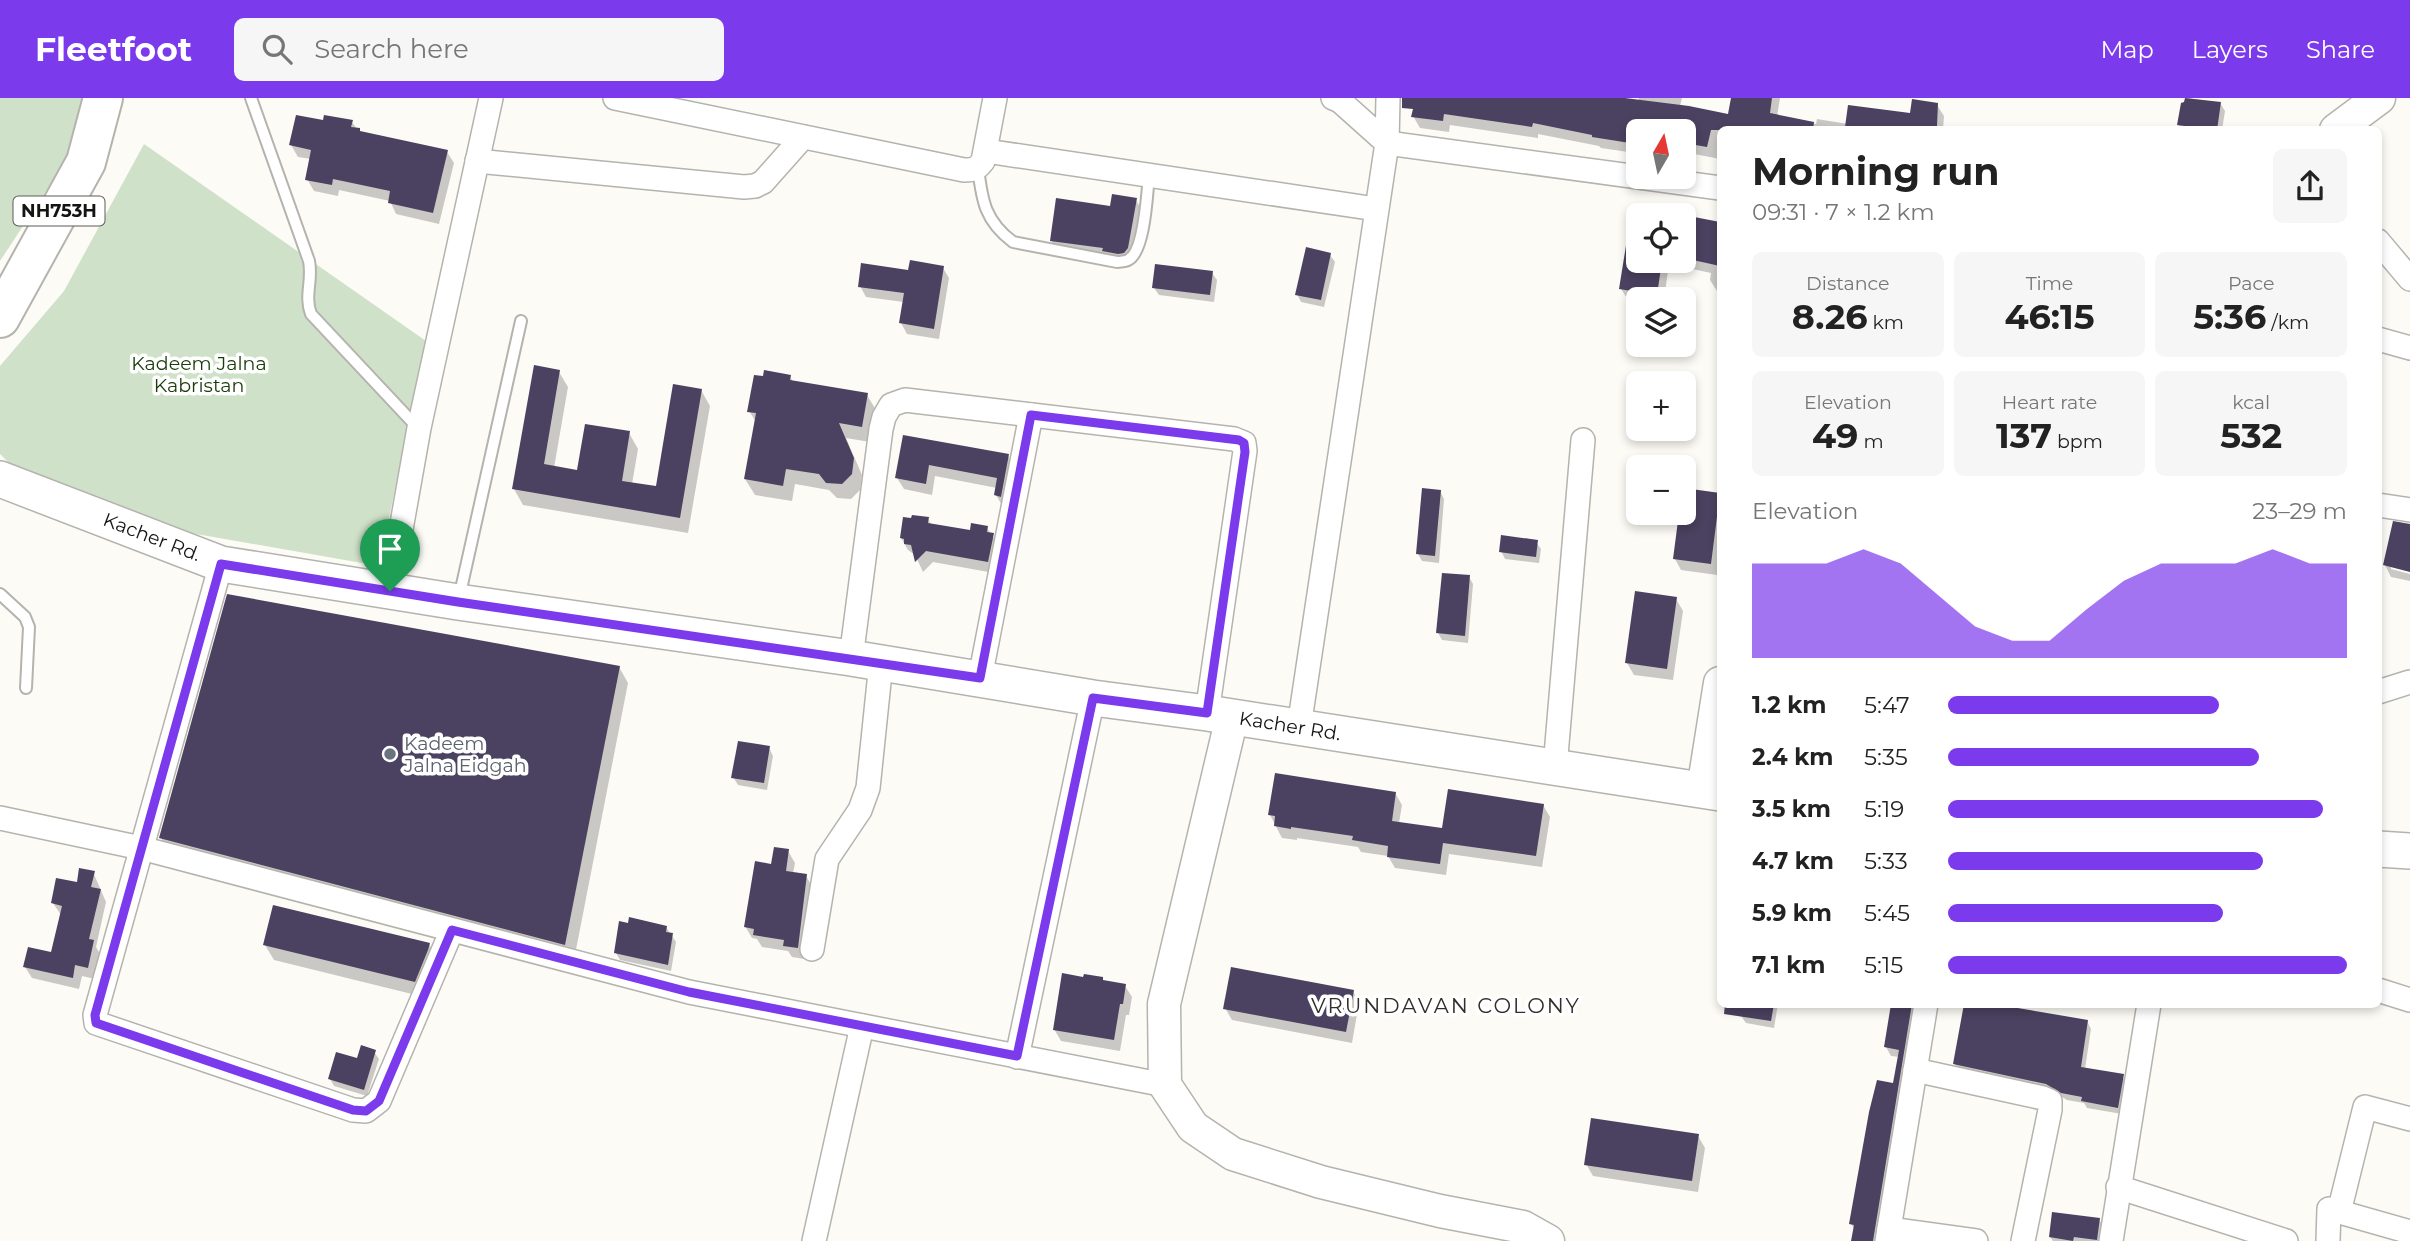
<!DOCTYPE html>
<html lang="en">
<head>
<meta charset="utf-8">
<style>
	:root { --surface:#fff; --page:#f6f6f6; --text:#222; --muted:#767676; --accent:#7c3aed }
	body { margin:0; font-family:Montserrat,sans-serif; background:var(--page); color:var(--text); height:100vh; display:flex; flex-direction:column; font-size:26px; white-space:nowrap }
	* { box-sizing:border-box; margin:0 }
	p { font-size:23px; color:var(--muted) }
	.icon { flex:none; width:38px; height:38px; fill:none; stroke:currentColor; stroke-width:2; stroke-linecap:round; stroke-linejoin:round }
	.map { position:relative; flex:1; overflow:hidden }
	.details { position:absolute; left:1717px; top:28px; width:665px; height:882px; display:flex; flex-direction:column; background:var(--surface); border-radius:10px; box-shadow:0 4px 10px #0003 }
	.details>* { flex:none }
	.needle { width:46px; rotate:9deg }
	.tools { position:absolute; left:1626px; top:21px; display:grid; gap:14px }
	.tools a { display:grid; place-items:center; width:70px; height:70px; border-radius:10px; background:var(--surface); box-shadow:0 4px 10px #0003; font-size:35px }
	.pin { position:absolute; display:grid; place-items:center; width:60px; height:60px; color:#fff; margin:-72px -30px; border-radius:50% 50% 50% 0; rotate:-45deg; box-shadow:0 0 7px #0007 }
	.pin .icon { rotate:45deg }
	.round { display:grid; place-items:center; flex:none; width:74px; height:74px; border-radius:10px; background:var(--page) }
	.headline { display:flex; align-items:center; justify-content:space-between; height:119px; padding:0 35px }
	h1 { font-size:38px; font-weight:700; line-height:52px }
	.figures { display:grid; grid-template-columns:repeat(3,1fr); gap:10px; height:119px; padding:7px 35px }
	.figures div { display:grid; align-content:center; border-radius:10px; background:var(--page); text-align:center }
	.figures b { font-size:35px; font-weight:700 }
	.figures small { font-size:19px; font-weight:400 }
	.figures p { font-size:19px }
	.chart { height:196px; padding:14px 35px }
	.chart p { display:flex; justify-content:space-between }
	.chart svg { width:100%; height:126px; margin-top:7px; fill:var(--accent); opacity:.7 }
	ul { padding:0 35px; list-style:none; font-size:23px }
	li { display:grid; grid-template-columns:112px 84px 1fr; align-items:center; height:52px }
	li i { height:18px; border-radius:9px; background:var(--accent) }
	header { display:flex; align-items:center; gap:42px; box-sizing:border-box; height:98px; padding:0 35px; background:var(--accent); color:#fff }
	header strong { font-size:33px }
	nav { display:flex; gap:38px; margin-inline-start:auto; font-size:24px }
	.search { width:490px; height:63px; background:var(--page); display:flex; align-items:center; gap:18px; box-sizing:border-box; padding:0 24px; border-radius:10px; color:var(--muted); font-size:26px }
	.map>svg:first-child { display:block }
	.green { fill:#d0e1c9 }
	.shadow { fill:#0003 }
	.building { fill:#4b4160 }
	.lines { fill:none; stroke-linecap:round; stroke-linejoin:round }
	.lane-casing { stroke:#b5b3ae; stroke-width:14 }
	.street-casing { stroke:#b5b3ae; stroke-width:26 }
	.secondary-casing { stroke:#b5b3ae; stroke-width:35 }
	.primary-casing { stroke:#b5b3ae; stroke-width:38 }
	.highway-casing { stroke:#b5b3ae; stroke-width:42 }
	.lane { stroke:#fff; stroke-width:10 }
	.street { stroke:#fff; stroke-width:23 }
	.secondary { stroke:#fff; stroke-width:32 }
	.primary { stroke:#fff; stroke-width:35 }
	.highway { stroke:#fff; stroke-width:38 }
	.route-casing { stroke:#fff; stroke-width:14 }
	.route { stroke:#7c3aed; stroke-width:9 }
	.worship-dot { fill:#6b7280; stroke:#fff; stroke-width:2.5 }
	.labels { text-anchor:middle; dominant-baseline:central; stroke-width:7; stroke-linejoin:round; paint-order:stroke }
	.shield { fill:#fff; stroke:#5b5a59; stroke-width:2 }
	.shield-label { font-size:18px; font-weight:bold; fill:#151412 }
	.park-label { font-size:19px; fill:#1a3b0a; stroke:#fff }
	.street-label { font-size:19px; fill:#151412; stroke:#fff }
	.worship-label { font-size:19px; fill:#5b616d; stroke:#fff; text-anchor:start }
	.neighbourhood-label { font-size:21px; letter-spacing:2px; fill:#312f2b; stroke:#fff }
</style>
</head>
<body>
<header>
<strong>Fleetfoot</strong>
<div class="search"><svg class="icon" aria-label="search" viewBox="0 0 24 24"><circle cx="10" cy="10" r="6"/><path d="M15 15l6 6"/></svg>Search here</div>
<nav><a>Map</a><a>Layers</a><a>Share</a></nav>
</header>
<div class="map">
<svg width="2410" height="1143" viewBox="0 0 2410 1143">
	<rect width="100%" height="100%" fill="#fdfbf5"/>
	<g class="green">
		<polygon points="0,0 95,0 71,55 0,163"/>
		<polygon points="144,46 426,243 379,468 162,430 28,384 0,356 0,268 64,193"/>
	</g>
	<g class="shadow">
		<polygon points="1416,0 1613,0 1638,4 1639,0 1682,0 1680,8 1730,18 1733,0 1780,0 1777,18 1816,26 1817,21 1848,26 1912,17 1937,7 1944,18 1943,32 1720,32 1720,61 1684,54 1684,33 1638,33 1638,52 1636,51 1635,55 1601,50 1599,48 1538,36 1538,40 1450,27 1449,34 1420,30 1413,18"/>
		<polygon points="2187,0 2220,5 2225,13 2222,32 2181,32 2179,27"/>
		<polygon points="325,24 352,24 360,35 447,54 454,65 439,126 396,116 390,103 339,92 338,98 314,93 307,81 311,61 298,59 291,47"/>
		<polygon points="1136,102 1140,109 1131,159 1122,163 1056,150 1051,142 1111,110"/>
		<polygon points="1634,109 1676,117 1638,117 1638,163 1684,163 1684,119 1719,125 1720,121 1720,194 1717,193 1710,182 1711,175 1669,166 1664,201 1638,201 1638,204 1628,202 1621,191"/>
		<polygon points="1330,157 1335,164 1324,209 1301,204 1297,196"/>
		<polygon points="943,170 949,180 939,241 907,236 901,225 904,204 866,199 860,188 909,174"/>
		<polygon points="1212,175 1217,182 1214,204 1159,197 1154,190"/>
		<polygon points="559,274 568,289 554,370 579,374 629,335 638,351 632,386 657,390 701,292 710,308 688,435 523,407 514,391"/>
		<polygon points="790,278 793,284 867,297 876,312 870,344 846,340 862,377 860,392 851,401 837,400 829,392 795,386 792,403 755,397 745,381 756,324 749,313"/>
		<polygon points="904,339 1008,358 1015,369 1003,409 996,397 997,390 935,378 932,397 904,391 897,380"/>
		<polygon points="1684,392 1720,398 1720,455 1717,477 1681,472 1675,461 1681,415 1684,415"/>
		<polygon points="1440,393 1444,401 1439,465 1422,463 1418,456"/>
		<polygon points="928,421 932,428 972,434 987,430 1000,449 994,475 933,464 923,474 915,457 908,452 901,440"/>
		<polygon points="2410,427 2410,472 2391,468 2391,471 2410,476 2410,483 2391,479 2385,467"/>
		<polygon points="1536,444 1541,451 1539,465 1505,461 1501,453"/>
		<polygon points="1469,479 1473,486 1468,545 1442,542 1438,535"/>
		<polygon points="1676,501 1683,513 1673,582 1634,577 1627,565"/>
		<polygon points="619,569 628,585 574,862 170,756 161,740"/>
		<polygon points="769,650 773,658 767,692 738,687 733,679"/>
		<polygon points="1395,695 1402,707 1399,725 1444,732 1543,707 1550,719 1542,769 1449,756 1446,777 1395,770 1388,758 1361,754 1358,749 1297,740 1297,742 1282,740 1270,717"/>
		<polygon points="788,753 795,765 793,776 806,778 813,790 804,861 792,859 788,853 762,849 757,841 752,840 745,828 772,768"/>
		<polygon points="93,774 106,804 96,849 100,856 95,881 82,878 79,891 32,880 25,869 53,856 61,817 53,805"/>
		<polygon points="666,829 676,844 671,873 620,862 616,855"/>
		<polygon points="429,846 438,862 424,899 274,862 265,847"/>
		<polygon points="1104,884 1125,888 1132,899 1129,917 1126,917 1120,953 1061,943 1054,931"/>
		<polygon points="1353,893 1359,905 1352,945 1232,922 1225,910"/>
		<polygon points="1743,906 1778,906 1774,930 1746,925 1741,918"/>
		<polygon points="1894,906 1919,906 1878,1143 1853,1143 1855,1132 1851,1126 1894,987 1900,959 1891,958 1886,949"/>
		<polygon points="2087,923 2091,931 2085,971 2122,978 2127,985 2122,1016 2087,1010 2084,1005 2067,1002 2052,993 1959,973 1955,966"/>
		<polygon points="374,954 379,961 367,998 334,988 330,981"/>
		<polygon points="1698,1038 1705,1050 1698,1094 1593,1078 1586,1066"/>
		<polygon points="2099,1122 2104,1129 2102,1143 2053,1143 2050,1139"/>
	</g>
	<g class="building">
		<polygon points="1402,0 1625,0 1689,8 1728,16 1731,0 1772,0 1770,15 1814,24 1813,32 1711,32 1707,49 1684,45 1684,33 1638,33 1638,42 1630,41 1630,45 1592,39 1592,37 1533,25 1532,29 1444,16 1443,23 1411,19 1413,11 1402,10"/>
		<polygon points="2185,0 2221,4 2217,32 2177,27 2181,5 2184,4"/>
		<polygon points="1912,1 1938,5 1937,28 1931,28 1930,32 1861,32 1845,29 1848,7 1910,15"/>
		<polygon points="296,17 323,22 324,17 353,22 351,29 360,30 360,33 448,52 433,115 388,105 390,93 333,81 332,87 305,82 311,52 289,47"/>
		<polygon points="1112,96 1137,100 1128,150 1124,155 1118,156 1102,153 1103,150 1050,143 1056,100 1110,108"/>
		<polygon points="1689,118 1720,124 1720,168 1684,160 1684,141"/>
		<polygon points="1629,129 1638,130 1638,163 1662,163 1657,197 1619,191"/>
		<polygon points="1306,149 1331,155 1321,202 1295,197"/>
		<polygon points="910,162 944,168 934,231 899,225 904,195 858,189 861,165 908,172"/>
		<polygon points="1155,166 1213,173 1210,197 1152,190"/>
		<polygon points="534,267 560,272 544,366 577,372 585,326 630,333 622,383 656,388 673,286 702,291 680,420 512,391"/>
		<polygon points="764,272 791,277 790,282 868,295 862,329 839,325 854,360 852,376 842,386 826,385 819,376 786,371 783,388 744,381 756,315 747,314 754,277 763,278"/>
		<polygon points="903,337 1009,356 1001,399 994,397 997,380 929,367 926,386 895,380"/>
		<polygon points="1422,390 1441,392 1435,458 1416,456"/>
		<polygon points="1684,390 1720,395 1711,466 1673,461 1679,415 1684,415"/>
		<polygon points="912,417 929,419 928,425 970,432 971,425 988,428 987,434 994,435 988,464 926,453 915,464 911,447 904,446 904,441 900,440 903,419 911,420"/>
		<polygon points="2393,423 2410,426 2410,474 2383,467"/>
		<polygon points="1501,437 1538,442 1536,459 1499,454"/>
		<polygon points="1442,475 1470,477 1465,538 1436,535"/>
		<polygon points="1635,493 1677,499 1667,571 1625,565"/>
		<polygon points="227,496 620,568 565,847 159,740"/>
		<polygon points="738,643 770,648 764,685 731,680"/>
		<polygon points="1275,675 1396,694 1392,723 1442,730 1448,691 1544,706 1536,758 1443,745 1440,766 1387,759 1388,748 1352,742 1353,738 1291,729 1291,731 1274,728 1275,718 1268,717"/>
		<polygon points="774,749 789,751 786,773 807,776 798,850 783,848 784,842 753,837 754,831 744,829 755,763 771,766"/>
		<polygon points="79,770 95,773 91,789 101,791 89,841 94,842 88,870 75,867 73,880 23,869 28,849 51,854 62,808 51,805 56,780 77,784"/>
		<polygon points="273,807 430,845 428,852 415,884 263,847"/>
		<polygon points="629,819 667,828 666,834 673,835 668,867 614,855 619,823 628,825"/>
		<polygon points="1231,869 1354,892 1346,934 1223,911"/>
		<polygon points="1062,875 1083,879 1084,876 1103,879 1103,882 1126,886 1123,906 1120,906 1114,942 1053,932"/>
		<polygon points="1725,906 1774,906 1771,923 1724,916"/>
		<polygon points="1891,906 1912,906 1873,1143 1851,1143 1854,1127 1849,1126 1869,1014 1877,982 1893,985 1899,952 1884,949"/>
		<polygon points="1964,906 1994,906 2088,922 2081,969 2124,976 2118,1010 2081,1003 2082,999 2061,995 2046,986 1953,966"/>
		<polygon points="361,947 376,952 364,992 328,981 336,954 357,960"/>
		<polygon points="1591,1020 1699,1036 1692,1083 1584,1067"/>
		<polygon points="2052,1114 2100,1120 2097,1142 2074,1139 2073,1143 2049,1139"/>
	</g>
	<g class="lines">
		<defs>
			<g id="lane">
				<path d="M 251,0 L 309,163 C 313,182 304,198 311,216 L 417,329"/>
				<path d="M 978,70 C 982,103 985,123 1013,144 L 1117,164 C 1119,164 1127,163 1128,162 C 1145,154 1147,95 1149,77"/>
				<polyline points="0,496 25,519 29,529 26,590"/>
				<polyline points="459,500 521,223"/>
			</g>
			<g id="street">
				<path d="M 615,0 L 964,72 C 974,72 977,71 983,63 L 995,0"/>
				<polyline points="1333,0 1340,3 1387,45 1388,0"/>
				<polyline points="986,53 1376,111"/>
				<polyline points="477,63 744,89 755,88 763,84 803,39"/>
				<polyline points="2378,143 2410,181"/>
				<polyline points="2378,241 2410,250"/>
				<polyline points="2378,407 2410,412"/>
				<polyline points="221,466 95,917 96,925 353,1012 366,1013 379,1003 452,832"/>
				<polyline points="390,493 419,330 491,0"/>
				<polyline points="851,560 881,331 884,319 891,307 905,302 1234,341 1244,345 1245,353 1207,615"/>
				<polyline points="980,580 1031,317"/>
				<polyline points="2378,594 2410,584"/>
				<polyline points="1299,629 1387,45 1720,90"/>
				<polyline points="1555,669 1583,342"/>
				<polyline points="0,720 141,750 689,894 1165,987"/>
				<polyline points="812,851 827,761 860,712 868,690 881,565"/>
				<polyline points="2378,892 2410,902"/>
				<polyline points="1017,959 1093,600"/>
				<polyline points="1915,972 2043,1000 2050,1003 2050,1012 2023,1143"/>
				<polyline points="2118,1089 2286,1143"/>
				<polyline points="2339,1114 2365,1009 2410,1021"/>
				<polyline points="1889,1131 1976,1143"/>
				<polyline points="814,1143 862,928"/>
				<polyline points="1887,1143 1926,906"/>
				<polyline points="2111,1143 2149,906"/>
				<polyline points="2328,1143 2329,1111 2410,1134"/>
			</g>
			<g id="secondary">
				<polyline points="2336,32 2379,0"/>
				<polyline points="1232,619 1164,906 1165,987 1193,1029 1233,1056 1321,1084 1440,1113 1523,1129 1548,1143"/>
				<polyline points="1703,692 1720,585"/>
			</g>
			<g id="primary">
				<polyline points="0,381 221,466 458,504 851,560 1093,600 1207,615 1720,695"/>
				<polyline points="2378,751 2410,753"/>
			</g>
			<polyline id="highway" points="0,220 86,64 103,0"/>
		</defs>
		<use href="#lane" class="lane-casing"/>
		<use href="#street" class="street-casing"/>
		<use href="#secondary" class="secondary-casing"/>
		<use href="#primary" class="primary-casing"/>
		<use href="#highway" class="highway-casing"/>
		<use href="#lane" class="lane"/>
		<use href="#street" class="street"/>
		<use href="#secondary" class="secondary"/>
		<use href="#primary" class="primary"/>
		<use href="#highway" class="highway"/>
	</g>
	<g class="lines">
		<defs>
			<polygon id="route" points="1031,317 1239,342 1244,345 1245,354 1207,615 1093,600 1017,958 689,894 452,832 379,1003 366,1013 353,1012 96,925 95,917 221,466 458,504 980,580"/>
		</defs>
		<use href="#route" class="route-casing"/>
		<use href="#route" class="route"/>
	</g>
	<circle class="worship-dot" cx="390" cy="656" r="7"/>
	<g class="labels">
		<rect class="shield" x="13.5" y="98.5" width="91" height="29" rx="5"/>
		<g class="shield-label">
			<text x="59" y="113">NH753H</text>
		</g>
		<g class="park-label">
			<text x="199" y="265">Kadeem Jalna<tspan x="199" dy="22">Kabristan</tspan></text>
		</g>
		<g class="street-label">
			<text transform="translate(152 439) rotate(21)">Kacher Rd.</text>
			<text transform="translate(1290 628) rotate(9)">Kacher Rd.</text>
		</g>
		<g class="worship-label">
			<text x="404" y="645">Kadeem<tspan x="404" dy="22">Jalna Eidgah</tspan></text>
		</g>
		<g class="neighbourhood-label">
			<text x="1446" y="907">VRUNDAVAN COLONY</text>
		</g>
	</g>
</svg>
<div class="tools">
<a><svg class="needle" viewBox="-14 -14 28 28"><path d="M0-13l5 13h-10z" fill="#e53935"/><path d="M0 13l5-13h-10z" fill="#767676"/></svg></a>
<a><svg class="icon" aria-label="locate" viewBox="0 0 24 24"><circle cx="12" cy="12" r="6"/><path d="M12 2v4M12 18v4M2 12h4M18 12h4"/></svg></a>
<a><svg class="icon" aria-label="layers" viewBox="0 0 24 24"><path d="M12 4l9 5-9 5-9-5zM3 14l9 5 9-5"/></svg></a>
<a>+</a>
<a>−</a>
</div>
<div class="pin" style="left:390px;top:493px;background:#1e9e55"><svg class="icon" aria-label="arrive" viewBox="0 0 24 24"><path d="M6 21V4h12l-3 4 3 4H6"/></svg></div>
<section class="details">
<div class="headline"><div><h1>Morning run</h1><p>09:31 · 7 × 1.2 km</p></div><a class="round"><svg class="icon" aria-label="share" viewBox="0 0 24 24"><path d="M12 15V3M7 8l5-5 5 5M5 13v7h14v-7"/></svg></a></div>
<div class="figures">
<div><p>Distance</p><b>8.26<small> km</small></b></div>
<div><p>Time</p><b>46:15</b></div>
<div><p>Pace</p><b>5:36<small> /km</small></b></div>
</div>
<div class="figures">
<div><p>Elevation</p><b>49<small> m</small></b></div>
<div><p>Heart rate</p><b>137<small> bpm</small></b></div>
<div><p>kcal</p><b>532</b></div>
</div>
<div class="chart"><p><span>Elevation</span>23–29 m</p>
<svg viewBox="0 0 160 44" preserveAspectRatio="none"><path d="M0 44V11L10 11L20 11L30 6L40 11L50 22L60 33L70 38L80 38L90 27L100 17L110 11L120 11L130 11L140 6L150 11L160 11V44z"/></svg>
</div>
<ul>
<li><b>1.2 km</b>5:47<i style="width:68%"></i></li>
<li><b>2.4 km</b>5:35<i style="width:78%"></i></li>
<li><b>3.5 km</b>5:19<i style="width:94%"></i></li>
<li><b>4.7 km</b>5:33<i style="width:79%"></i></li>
<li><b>5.9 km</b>5:45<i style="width:69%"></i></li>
<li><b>7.1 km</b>5:15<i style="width:100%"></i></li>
</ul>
</section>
</div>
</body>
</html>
